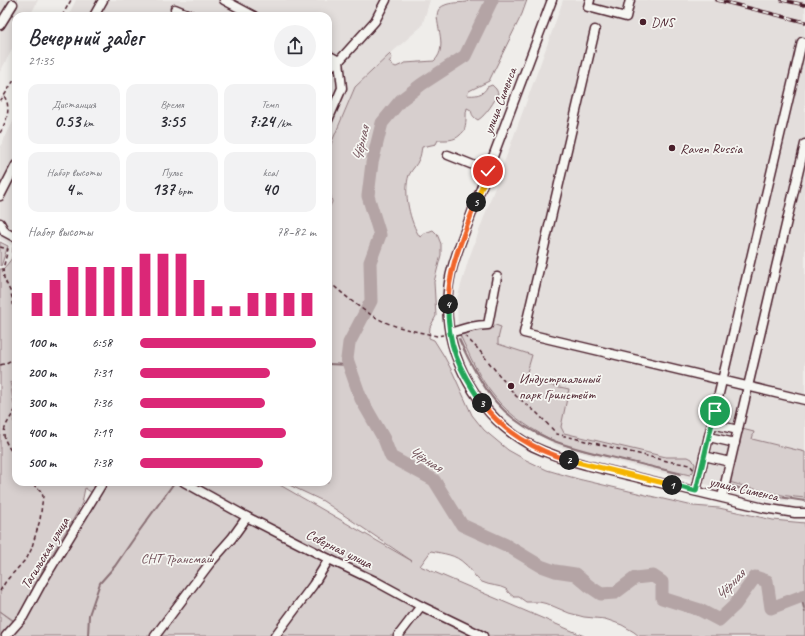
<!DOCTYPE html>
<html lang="ru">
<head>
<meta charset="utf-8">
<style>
	:root { --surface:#fff; --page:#f2f2f3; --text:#2b2b33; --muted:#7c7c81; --accent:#db2777 }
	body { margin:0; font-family:Caveat,sans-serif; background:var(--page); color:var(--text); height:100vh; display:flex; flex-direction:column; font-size:15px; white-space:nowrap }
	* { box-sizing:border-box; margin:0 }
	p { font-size:13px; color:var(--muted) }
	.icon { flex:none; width:22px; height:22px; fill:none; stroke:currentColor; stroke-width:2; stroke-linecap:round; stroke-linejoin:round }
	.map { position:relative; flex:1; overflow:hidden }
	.details { position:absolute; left:12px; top:12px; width:320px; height:474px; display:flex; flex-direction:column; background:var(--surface); border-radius:12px; box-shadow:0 2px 10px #0003 }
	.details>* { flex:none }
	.pin { position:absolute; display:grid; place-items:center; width:34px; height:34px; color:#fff; margin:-17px; border:2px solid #fff; border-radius:50%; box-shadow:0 1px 4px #0007 }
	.km { position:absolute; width:20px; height:20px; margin:-10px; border-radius:50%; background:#222; color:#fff; font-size:11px; line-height:20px; text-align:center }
	.round { display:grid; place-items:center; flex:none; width:42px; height:42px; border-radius:21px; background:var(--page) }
	.head { display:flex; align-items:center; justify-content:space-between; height:68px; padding:0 16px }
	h1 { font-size:22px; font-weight:600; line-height:30px }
	.metrics { display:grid; grid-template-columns:repeat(3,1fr); gap:6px; height:68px; padding:4px 16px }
	.metrics div { display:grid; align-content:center; border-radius:10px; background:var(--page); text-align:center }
	.metrics b { font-size:17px; font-weight:600 }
	.metrics small { font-size:11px; font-weight:400 }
	.metrics p { font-size:11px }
	.chart { height:112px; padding:8px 16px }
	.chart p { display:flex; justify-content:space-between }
	.chart svg { width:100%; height:72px; margin-top:4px; stroke:var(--accent); stroke-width:6 }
	ul { padding:0 16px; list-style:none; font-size:13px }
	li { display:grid; grid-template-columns:64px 48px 1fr; align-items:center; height:30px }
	li i { height:10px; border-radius:5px; background:var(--accent) }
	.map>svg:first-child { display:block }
	.built { fill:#e3dedc }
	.green { fill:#d7cfce; stroke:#90777c; fill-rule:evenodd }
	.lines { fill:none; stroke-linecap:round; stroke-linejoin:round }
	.stream { stroke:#8a6f74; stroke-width:2 }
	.river { stroke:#b4a4a5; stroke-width:13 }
	.minor-casing { stroke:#4a1f2b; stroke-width:11 }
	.path { stroke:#4a1f2b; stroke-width:1.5; stroke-dasharray:4 3; stroke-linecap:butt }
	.minor { stroke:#f6f6f2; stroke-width:8 }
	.rail-casing { stroke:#4a1f2b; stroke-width:3.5 }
	.rail { stroke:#f6f6f2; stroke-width:2; stroke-dasharray:6; stroke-linecap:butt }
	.split-1-casing { stroke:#fff; stroke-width:8 }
	.split-2-casing { stroke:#fff; stroke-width:8 }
	.split-3-casing { stroke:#fff; stroke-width:8 }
	.split-4-casing { stroke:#fff; stroke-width:8 }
	.split-5-casing { stroke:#fff; stroke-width:8 }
	.split-6-casing { stroke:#fff; stroke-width:8 }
	.split-1 { stroke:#22a559; stroke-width:5 }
	.split-2 { stroke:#f5b400; stroke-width:5 }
	.split-3 { stroke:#f0652b; stroke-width:5 }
	.split-4 { stroke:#22a559; stroke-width:5 }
	.split-5 { stroke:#f0652b; stroke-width:5 }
	.split-6 { stroke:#f5b400; stroke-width:5 }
	.poi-dot { fill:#4a1f2b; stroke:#f6f6f2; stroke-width:1.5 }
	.labels { text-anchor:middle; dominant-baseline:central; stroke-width:3.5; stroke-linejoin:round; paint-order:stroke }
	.poi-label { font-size:14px; fill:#4a1f2b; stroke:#f6f6f2; text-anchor:start }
	.street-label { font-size:14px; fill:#4a1f2b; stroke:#f6f6f2 }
	.park-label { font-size:14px; fill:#6d4b54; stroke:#f6f6f2 }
	.water-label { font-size:15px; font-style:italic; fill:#6f4e56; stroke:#f6f6f2 }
</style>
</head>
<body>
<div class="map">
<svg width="805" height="636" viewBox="0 0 805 636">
	<rect width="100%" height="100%" fill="#efedea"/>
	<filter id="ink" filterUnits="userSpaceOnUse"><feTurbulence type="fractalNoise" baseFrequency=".025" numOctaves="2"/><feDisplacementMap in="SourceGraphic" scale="8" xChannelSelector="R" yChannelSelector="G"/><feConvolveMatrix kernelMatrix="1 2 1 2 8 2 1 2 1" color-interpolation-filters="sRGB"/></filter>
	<g filter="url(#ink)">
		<g class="built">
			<polygon points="0,0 38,0 30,16 16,16 16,42 0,72"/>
			<polygon points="76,0 430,0 422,26 390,54 355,87 328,151 328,16 68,16"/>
			<polygon points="563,0 805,0 805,500 773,501 559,447 514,420 493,399 474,368 458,335 457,299 468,261 553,29"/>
			<polygon points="16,116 16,248 0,239 0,147"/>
		</g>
		<g class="green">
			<path d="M 468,0 L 527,0 L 522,14 L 489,81 L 469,91 L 467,95 C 474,96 484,95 487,87 L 492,85 L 496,89 L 498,93 C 495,101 486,115 478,120 C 473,117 472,115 471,110 L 467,108 C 465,114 467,121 465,127 C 465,131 462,133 460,135 C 454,141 446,140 438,140 L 436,144 L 422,147 C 421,151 421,156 419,159 C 417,165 412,169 409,175 C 403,192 410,223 420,237 L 425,233 L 433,230 L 437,234 L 441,244 L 441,255 L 434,282 L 436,316 L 430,327 L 429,338 L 434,340 L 444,356 L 453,373 L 472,415 L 484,430 L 508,450 L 524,459 L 547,470 L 578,479 L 693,506 L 719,508 L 773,520 L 805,523 L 805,636 L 639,636 L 634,632 L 622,625 L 611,621 L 605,619 L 584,617 L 569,613 L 548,604 L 539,602 L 526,602 L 519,597 L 514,597 L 509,593 L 506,589 C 499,585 490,586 482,582 C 474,578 472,569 465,564 C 455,554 444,554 431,551 L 420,566 L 584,636 L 0,636 L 0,611 L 13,621 L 13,620 L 0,611 L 0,269 L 3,269 C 6,266 10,261 12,258 C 13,254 12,251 13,247 L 16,249 L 16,386 L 10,382 L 14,405 L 16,406 L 16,482 L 328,482 L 328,210 L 332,202 L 328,183 L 328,151 L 355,87 L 390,54 L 392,58 L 389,62 L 392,65 L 396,67 L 405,63 L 434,61 C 451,46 430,17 440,8 C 447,2 458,3 467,2 ZM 285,483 L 323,501 L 412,561 L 280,485 ZM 85,488 L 92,493 L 40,576 L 42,571 L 74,518 L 82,503 Z"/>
			<polygon points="0,242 8,246 1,266 0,266"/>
			<path d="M 490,323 L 501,327 L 498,339 L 498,344 L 532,355 L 527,372 L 527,380 L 569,389 L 562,422 L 561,427 L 564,433 L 666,457 L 688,457 L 692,459 L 695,464 L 693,472 L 690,475 C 663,469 637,463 610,457 C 594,453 573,449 557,442 C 536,433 508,415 494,396 C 479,378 470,356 460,335 L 471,332 L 489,327 Z"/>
			<path d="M 742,429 L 754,432 L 752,439 L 805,452 L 805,498 C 779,496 754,489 729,482 Z"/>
		</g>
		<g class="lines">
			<g class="stream">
				<path d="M 459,339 C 469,361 480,383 496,402 C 527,438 571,448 615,458 C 636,463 658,468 680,474"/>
				<polyline points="328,364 349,365"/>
				<polyline points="14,421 16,416"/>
				<path d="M 733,486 C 756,495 781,497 805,501"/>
				<polyline points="801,597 805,612"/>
				<polyline points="88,636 89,615 100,583 115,566 137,534 174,483"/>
			</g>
			<polyline class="river" points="492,0 465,56 422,84 401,100 382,123 372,163 368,196 380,235 370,262 371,301 349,343 347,359 361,399 384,439 391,457 434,480 462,525 506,545 541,566 555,571 575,574 589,586 601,594 615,593 635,578 653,576 662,582 662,598 700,610 719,620 735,605 755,577 767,581 771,608 805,595"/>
			<defs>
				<g id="minor">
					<polyline points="224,0 254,16"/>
					<path d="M 552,0 L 462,239 C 456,256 449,274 448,292 C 442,354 479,419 534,447 C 551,455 568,460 586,465 L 764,508 L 795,513 L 805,513"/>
					<polyline points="590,0 588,7 626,17 630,0"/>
					<polyline points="175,9 192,16"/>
					<polyline points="94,16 103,0"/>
					<polyline points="0,25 13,4"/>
					<polyline points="595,30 524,333 805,400"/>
					<polyline points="328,55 339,61"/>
					<polyline points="328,68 339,61 375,21 386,0"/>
					<polyline points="328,120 342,88 339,61"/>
					<polyline points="448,155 488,171"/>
					<polyline points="0,196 16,165"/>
					<polyline points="0,223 5,232 16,238"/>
					<path d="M 450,333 C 463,329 473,325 488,325 L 497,277"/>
					<polyline points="712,424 738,430"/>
					<polyline points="709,437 735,443"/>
					<polyline points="704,456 730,462"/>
					<polyline points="184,482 247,517 329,559 375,581 421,606 483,636"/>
					<polyline points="696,491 802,42 805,43"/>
					<polyline points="722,497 805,144"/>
					<polyline points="6,636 23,617 41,584 103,482"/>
					<polyline points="155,636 210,563 232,538 247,517"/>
					<polyline points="275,636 313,585 329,559"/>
					<polyline points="398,636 421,606"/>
				</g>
			</defs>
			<use href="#minor" class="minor-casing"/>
			<g class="path">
				<polyline points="62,16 71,0"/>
				<polyline points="0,101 4,96 16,77"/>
				<path d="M 0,133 C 6,122 12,108 4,96"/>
				<polyline points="0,247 8,249 3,269 4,278 11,293 13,302 14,313 15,337 16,353"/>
				<path d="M 329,282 C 347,297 364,313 385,322 C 401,329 420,332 437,336 L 443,335"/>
				<polyline points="465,336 479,350 516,396 537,413 557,434 667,461 690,465 694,470"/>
				<polyline points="0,365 4,364 14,359 15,351"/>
				<path d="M 16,409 C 0,433 0,435 16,458"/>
				<polyline points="0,591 6,581 27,558 31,550 40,520 43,496 40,490 30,482"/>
			</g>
			<use href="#minor" class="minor"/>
			<defs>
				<g id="rail">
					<polyline points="717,0 805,22"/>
					<polyline points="782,0 805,5"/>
				</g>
			</defs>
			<use href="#rail" class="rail-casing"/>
			<use href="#rail" class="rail"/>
		</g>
	</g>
	<g class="lines" filter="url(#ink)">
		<defs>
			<polyline id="split-1" points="672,485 696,491 715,411"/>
			<polyline id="split-2" points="569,460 672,485"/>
			<path id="split-3" d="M 482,403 C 502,431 536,451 569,460"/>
			<path id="split-4" d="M 448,304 C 447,344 459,370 482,403"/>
			<path id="split-5" d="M 448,304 C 448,268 464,235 476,202"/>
			<polyline id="split-6" points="476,202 488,171"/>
		</defs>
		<use href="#split-1" class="split-1-casing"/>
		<use href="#split-2" class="split-2-casing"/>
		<use href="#split-3" class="split-3-casing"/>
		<use href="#split-4" class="split-4-casing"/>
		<use href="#split-5" class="split-5-casing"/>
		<use href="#split-6" class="split-6-casing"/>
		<use href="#split-1" class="split-1"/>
		<use href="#split-2" class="split-2"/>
		<use href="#split-3" class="split-3"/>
		<use href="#split-4" class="split-4"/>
		<use href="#split-5" class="split-5"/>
		<use href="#split-6" class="split-6"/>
	</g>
	<g class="poi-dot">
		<circle cx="643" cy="22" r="4"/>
		<circle cx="672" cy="148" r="4"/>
		<circle cx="511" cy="386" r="4"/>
	</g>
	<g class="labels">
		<g class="poi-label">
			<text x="651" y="22">DNS</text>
			<text x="680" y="148">Raven Russia</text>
			<text x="519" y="378">Индустриальный<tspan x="519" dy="16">парк Гринстейт</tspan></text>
		</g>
		<g class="street-label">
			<text transform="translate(500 101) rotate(-69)">улица Сименса</text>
			<text transform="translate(744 489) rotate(13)">улица Сименса</text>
			<text transform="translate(339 549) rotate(26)">Северная улица</text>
			<text transform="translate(45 553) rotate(-59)">Тагильская улица</text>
		</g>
		<g class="park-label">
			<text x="177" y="558">СНТ Трансмаш</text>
		</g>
		<g class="water-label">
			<text transform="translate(361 144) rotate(-77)">Чёрная</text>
			<text transform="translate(425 459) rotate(31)">Чёрная</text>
			<text transform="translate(730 585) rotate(-47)">Чёрная</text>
		</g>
	</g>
</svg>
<div class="pin" style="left:715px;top:411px;background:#1e9e55"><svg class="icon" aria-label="arrive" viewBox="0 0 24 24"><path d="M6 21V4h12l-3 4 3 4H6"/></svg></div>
<div class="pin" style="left:488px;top:171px;background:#d93025"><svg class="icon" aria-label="check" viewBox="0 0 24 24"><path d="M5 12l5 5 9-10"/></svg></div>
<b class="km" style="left:672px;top:485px">1</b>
<b class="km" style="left:569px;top:460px">2</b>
<b class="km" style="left:482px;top:403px">3</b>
<b class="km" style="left:448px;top:304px">4</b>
<b class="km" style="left:476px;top:202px">5</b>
<section class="details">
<div class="head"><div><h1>Вечерний забег</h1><p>21:35</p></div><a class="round"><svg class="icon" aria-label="share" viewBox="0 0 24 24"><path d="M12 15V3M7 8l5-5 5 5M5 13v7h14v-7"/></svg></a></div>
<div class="metrics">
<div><p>Дистанция</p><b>0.53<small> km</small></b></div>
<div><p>Время</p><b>3:55</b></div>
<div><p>Темп</p><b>7:24<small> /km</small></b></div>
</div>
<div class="metrics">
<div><p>Набор высоты</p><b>4<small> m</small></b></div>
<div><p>Пульс</p><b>137<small> bpm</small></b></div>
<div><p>kcal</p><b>40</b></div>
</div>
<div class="chart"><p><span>Набор высоты</span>78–82 m</p>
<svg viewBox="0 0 160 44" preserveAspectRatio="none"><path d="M5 44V30M15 44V22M25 44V14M35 44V14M45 44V14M55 44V14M65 44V6M75 44V6M85 44V6M95 44V22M105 44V38M115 44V38M125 44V30M135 44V30M145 44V30M155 44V30"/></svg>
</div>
<ul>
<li><b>100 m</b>6:58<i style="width:100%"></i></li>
<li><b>200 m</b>7:31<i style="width:74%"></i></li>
<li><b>300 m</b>7:36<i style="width:71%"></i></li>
<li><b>400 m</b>7:19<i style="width:83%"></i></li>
<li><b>500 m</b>7:38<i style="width:70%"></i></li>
</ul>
</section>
</div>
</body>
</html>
